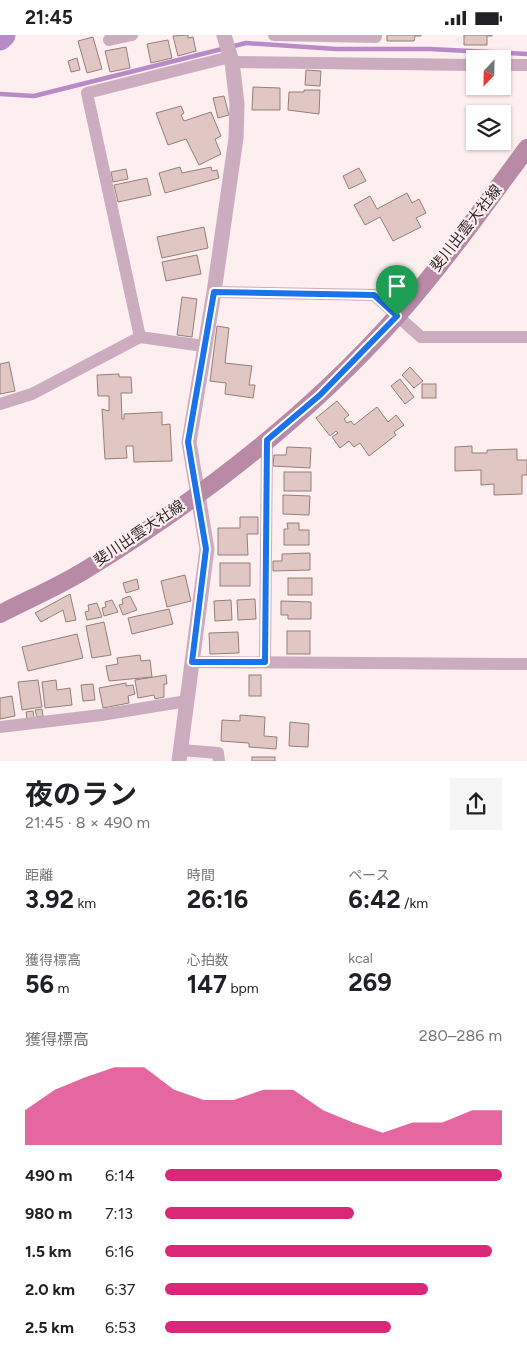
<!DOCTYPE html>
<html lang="ja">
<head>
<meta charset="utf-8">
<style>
	:root { --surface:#fff; --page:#f6f6f6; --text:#202124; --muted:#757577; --accent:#db2777 }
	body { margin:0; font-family:Figtree,"Noto Sans JP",sans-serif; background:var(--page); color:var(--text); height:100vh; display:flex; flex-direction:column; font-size:19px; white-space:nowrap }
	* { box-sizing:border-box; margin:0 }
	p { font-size:16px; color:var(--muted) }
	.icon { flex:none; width:28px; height:28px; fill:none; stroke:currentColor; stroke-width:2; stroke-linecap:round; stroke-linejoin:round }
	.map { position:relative; height:726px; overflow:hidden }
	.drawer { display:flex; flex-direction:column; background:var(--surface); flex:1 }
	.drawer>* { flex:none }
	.needle { width:32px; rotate:202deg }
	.tools { position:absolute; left:466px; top:15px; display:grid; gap:10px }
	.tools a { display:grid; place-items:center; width:45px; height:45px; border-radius:0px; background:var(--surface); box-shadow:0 1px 4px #0004; font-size:25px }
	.pin { position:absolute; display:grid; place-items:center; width:42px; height:42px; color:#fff; margin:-51px -21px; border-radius:50% 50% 50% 0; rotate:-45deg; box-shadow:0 0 5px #0007 }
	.pin .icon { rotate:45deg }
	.round { display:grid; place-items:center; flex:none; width:52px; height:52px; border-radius:0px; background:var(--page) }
	.summary { display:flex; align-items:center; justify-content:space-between; height:85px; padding:0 25px }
	h1 { font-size:28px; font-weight:700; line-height:38px }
	.figures { display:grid; grid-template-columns:repeat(3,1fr); gap:8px; height:85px; padding:5px 25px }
	.figures div { display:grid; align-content:center }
	.figures b { font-size:25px; font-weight:700 }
	.figures small { font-size:14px; font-weight:400 }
	.figures p { font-size:14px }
	.chart { height:140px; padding:10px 25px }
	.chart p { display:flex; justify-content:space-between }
	.chart svg { width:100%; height:90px; margin-top:5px; fill:var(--accent); opacity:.7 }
	ul { padding:0 25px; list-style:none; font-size:16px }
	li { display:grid; grid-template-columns:80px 60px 1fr; align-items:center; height:38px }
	li i { height:12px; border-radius:6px; background:var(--accent) }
	.status { display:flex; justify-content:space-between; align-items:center; height:35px; padding:0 25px; background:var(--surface); direction:ltr }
	.status svg { height:14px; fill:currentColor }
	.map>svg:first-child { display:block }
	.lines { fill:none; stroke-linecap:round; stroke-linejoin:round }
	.stream { stroke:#b88bc7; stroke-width:4.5 }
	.river { stroke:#b88bc7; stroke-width:25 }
	.building { fill:#e0c7c3; stroke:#957f7b }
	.minor { stroke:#ccacbf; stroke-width:12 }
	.tertiary { stroke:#ccacbf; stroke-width:15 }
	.secondary { stroke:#b88aa6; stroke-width:18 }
	.route-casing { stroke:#fff; stroke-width:10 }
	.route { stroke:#1a73e8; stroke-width:6 }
	.labels { text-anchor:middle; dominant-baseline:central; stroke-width:4.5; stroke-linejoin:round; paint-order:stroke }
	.street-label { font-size:15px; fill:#332a2b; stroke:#fdeef0 }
</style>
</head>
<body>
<div class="status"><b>21:45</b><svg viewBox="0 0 49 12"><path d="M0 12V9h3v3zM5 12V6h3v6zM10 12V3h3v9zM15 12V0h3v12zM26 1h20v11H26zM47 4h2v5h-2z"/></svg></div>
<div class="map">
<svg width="527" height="726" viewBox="0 0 527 726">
	<rect width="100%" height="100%" fill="#fdeef0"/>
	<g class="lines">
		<polyline class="stream" points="0,59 34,61 246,8 336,14 430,14 527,19"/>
		<polyline class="river" points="0,3 3,0"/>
	</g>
	<g class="building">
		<polygon points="188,0 188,3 193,2 196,16 178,21 173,1"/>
		<polygon points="387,0 421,0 421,1 415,1 414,6 387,6"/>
		<polygon points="464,0 492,0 492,1 487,1 487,10 464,10"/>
		<polygon points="93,2 102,34 87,38 78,6"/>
		<polygon points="168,5 172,23 151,28 147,9"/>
		<polygon points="126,12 130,33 110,37 105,16"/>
		<polygon points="77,23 80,35 71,37 68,26"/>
		<polygon points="306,35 321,36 320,51 305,50"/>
		<polygon points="253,52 280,53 280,75 252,75"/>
		<polygon points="304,55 320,55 319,79 288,75 289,57 304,57"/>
		<polygon points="224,61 229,80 218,83 213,63"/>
		<polygon points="181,71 184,78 181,80 184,86 211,77 221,101 215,104 221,119 199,130 186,104 168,110 156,78"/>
		<polygon points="180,132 182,138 211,132 212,136 217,135 219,143 165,158 159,138"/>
		<polygon points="359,133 366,146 349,154 343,141"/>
		<polygon points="126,134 128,144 113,147 111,137"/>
		<polygon points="147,143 151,160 118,167 114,150"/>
		<polygon points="407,158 412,168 419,164 426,178 416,183 421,192 393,206 380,182 365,190 354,170 370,161 377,174"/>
		<polygon points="204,192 208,213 162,223 157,202"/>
		<polygon points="197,220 201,239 166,246 162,227"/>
		<polygon points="182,262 197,264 192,302 177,300"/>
		<polygon points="217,291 229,293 225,328 252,331 249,350 255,350 253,363 225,359 226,348 210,346"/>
		<polygon points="9,327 15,356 0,359 0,329"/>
		<polygon points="410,332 423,346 414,353 402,340"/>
		<polygon points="119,339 119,342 131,342 132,358 121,358 122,384 124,384 124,379 162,377 162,390 170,389 172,426 134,427 133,411 126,411 127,423 105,424 102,374 109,376 109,361 98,361 97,340"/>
		<polygon points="400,344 414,362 405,369 391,351"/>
		<rect x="422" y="349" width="14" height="14"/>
		<polygon points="337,366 349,380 344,384 347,388 351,386 354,390 377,372 388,387 396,380 404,390 394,397 396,400 369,421 360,408 354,412 349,406 340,413 332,402 338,398 336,396 330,401 316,383"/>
		<polygon points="472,411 472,418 487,418 487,415 517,414 517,425 527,425 527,440 522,440 522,459 494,460 494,449 481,450 481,435 455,436 455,412"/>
		<polygon points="287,412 311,413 310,433 273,431 274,420 286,420"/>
		<rect x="284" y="437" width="27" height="19"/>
		<polygon points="283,460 310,461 309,480 283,479"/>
		<polygon points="240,482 258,482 258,499 247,499 248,520 218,520 218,493 240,493"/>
		<polygon points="287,488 299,488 299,495 309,495 309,510 284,510 284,494 288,494"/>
		<polygon points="310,518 310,535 273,536 273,526 282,526 282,519"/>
		<rect x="220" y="528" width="30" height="23"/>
		<polygon points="185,540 191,566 167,572 161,546"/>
		<rect x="288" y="543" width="24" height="17"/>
		<polygon points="137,544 139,554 126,558 123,548"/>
		<polygon points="70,559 76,585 66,587 63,575 41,587 35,578"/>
		<polygon points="130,561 137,575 123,580 119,570 123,569 122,564"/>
		<polygon points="255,564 256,584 238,585 237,565"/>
		<polygon points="112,565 118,577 104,581 102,573 106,572 105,567"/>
		<polygon points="231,565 232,585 215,586 214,566"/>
		<polygon points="281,566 311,567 311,584 288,584 288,580 281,580"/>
		<polygon points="97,568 102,582 87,585 85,577 89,576 88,570"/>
		<polygon points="169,574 173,589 132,599 128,583"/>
		<polygon points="104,587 111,620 92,623 86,591"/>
		<rect x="287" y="596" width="23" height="23"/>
		<polygon points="238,597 239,618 210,619 209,598"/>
		<polygon points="77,599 83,623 28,636 22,612"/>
		<polygon points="140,620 141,626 150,625 152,642 109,646 106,631 118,629 117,623"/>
		<polygon points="166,640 167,649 164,649 164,662 155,664 154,660 138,663 135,645"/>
		<rect x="249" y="640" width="12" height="21"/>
		<polygon points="38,645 42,672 22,675 18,647"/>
		<polygon points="56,645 57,655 70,653 72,670 45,673 42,647"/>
		<polygon points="126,648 126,651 133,650 135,659 128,661 129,668 103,673 99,653"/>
		<polygon points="93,649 95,665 83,666 81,650"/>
		<polygon points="12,661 15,681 0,684 0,663"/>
		<polygon points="42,674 43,681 37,682 35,675"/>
		<polygon points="33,676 34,683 27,684 26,677"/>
		<polygon points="240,680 265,682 264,701 277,702 276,714 249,712 249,708 221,706 222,685 240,686"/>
		<polygon points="290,687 309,689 308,712 289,711"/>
		<rect x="252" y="722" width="23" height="4"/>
	</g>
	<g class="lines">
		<g class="minor">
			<polyline points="274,0 376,2 376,0"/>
			<polyline points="109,5 132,0"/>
			<polyline points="232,27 475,30"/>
			<polyline points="502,30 527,30"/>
			<polyline points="214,257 374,260 421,302 527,302"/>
			<polyline points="140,302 87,58 230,22"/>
			<polyline points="0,369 32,359 140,302 203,311"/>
			<polyline points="192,627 527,629"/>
			<polyline points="265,627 267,405"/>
			<polyline points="0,692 101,680 187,666"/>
			<polyline points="181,715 218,718 219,726"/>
		</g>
		<polyline class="tertiary" points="179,726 207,514 189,407 214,257 236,103 237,69 232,27 224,0"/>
		<path class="secondary" d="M 0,579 C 29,564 60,551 87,534 C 199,465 310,379 397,281 C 444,228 485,170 527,113"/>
	</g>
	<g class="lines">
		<defs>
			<polygon id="route" points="214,257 374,260 397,281 320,360 267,405 265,627 192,627 206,514 188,407"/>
		</defs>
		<use href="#route" class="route-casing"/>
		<use href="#route" class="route"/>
	</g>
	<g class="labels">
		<g class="street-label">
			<text transform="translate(466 193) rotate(-52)">斐川出雲大社線</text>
			<text transform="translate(139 498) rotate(-34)">斐川出雲大社線</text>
		</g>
	</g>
</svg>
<div class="tools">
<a><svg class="needle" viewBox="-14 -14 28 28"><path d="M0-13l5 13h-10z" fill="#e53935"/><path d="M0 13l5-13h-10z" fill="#757577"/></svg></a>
<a><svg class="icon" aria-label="layers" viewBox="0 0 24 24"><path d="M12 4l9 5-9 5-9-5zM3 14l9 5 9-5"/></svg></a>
</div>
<div class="pin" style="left:397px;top:281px;background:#1e9e55"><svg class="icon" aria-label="arrive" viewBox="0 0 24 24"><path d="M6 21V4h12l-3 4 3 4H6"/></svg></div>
</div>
<section class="drawer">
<div class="summary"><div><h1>夜のラン</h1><p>21:45 · 8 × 490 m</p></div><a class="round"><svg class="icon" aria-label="share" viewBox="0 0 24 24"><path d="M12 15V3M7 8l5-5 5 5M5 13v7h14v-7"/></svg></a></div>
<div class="figures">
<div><p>距離</p><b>3.92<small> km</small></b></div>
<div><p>時間</p><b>26:16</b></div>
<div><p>ペース</p><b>6:42<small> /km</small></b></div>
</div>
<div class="figures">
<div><p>獲得標高</p><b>56<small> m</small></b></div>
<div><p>心拍数</p><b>147<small> bpm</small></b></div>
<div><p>kcal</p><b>269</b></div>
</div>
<div class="chart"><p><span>獲得標高</span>280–286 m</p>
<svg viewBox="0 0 160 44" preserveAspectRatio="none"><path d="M0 44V27L10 17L20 11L30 6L40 6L50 17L60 22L70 22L80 17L90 17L100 27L110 33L120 38L130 33L140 33L150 27L160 27V44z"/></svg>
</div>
<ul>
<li><b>490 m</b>6:14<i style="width:100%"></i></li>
<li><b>980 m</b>7:13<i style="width:56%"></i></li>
<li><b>1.5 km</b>6:16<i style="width:97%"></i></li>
<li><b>2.0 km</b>6:37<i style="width:78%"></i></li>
<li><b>2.5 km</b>6:53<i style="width:67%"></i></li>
</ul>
</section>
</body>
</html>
